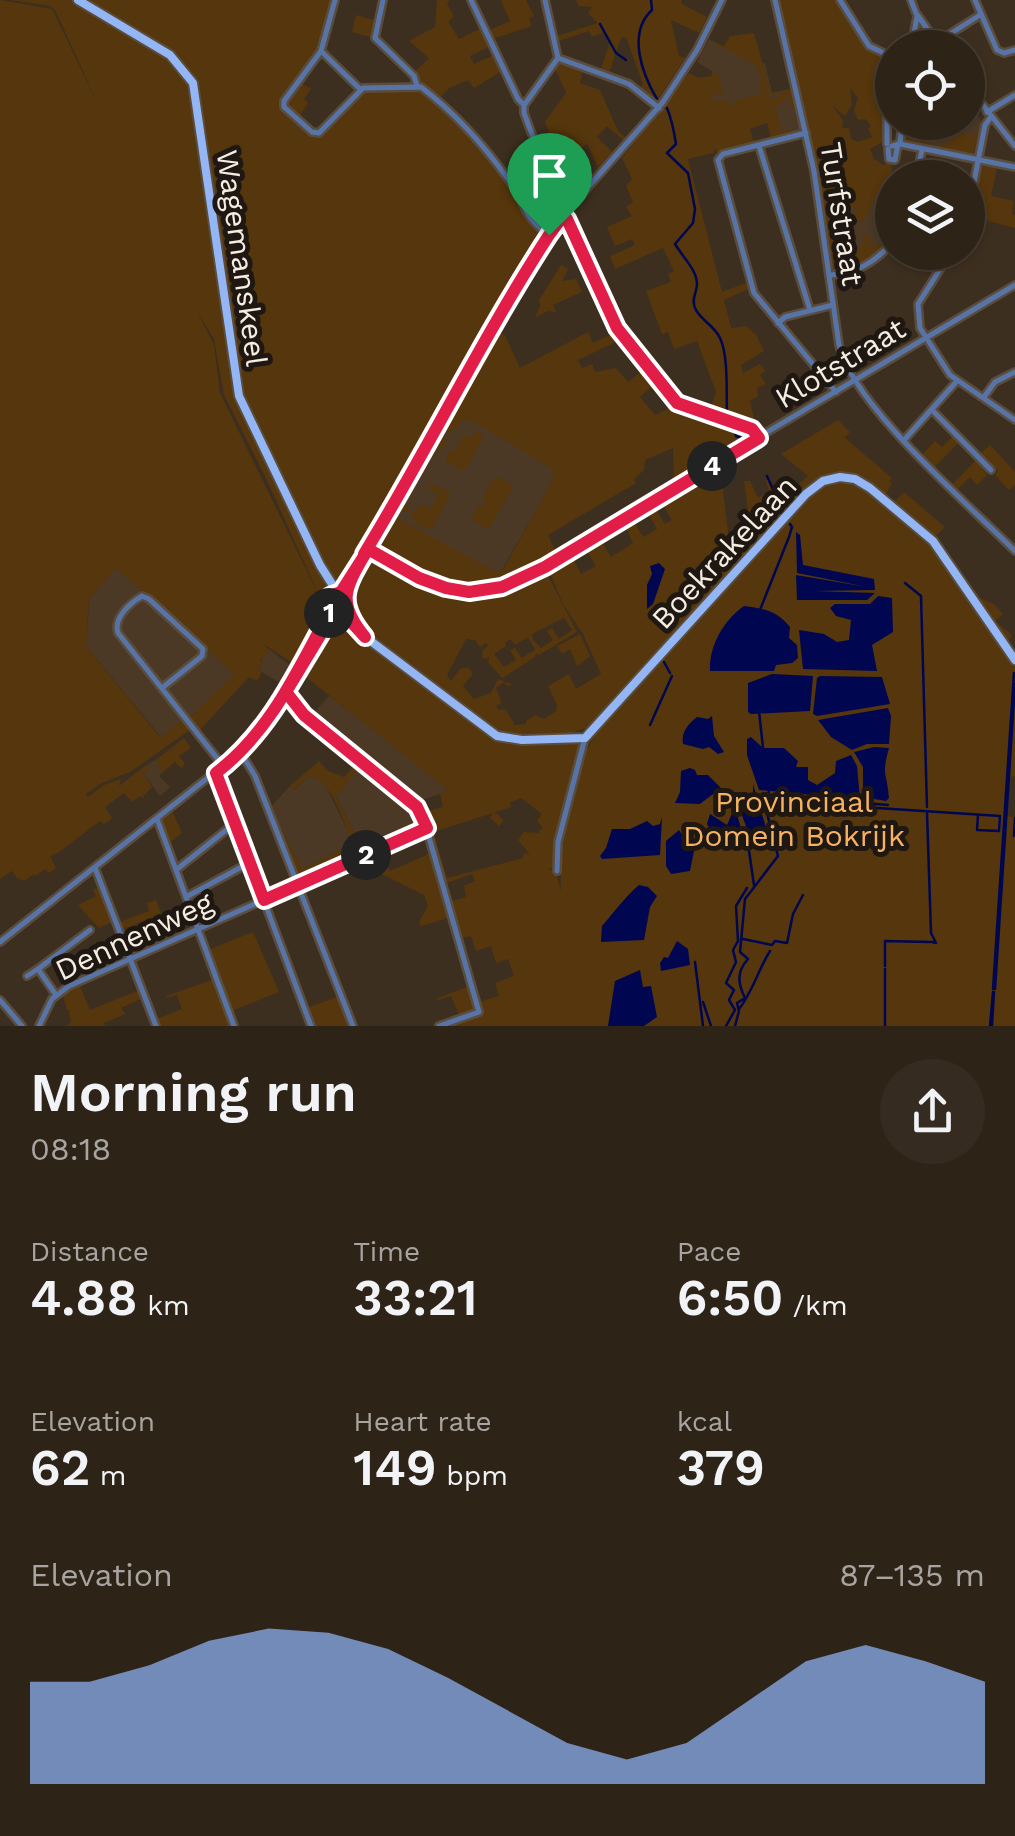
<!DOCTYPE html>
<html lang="en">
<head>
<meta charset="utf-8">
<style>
	:root { --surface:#2e2317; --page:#362b20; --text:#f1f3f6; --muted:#a7a4a1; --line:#494036; --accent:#91b8fd }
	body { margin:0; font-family:"Work Sans",sans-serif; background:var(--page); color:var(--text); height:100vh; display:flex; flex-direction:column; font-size:38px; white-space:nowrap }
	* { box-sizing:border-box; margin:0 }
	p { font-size:32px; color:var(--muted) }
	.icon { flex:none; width:55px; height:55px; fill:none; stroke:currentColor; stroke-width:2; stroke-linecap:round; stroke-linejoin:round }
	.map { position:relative; height:1026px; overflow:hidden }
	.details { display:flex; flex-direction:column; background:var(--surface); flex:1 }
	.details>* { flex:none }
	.controls { position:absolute; left:875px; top:30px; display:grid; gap:20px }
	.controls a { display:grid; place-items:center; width:110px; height:110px; border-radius:50%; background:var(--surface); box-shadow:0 2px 8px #0004,0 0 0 2px var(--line); font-size:50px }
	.pin { position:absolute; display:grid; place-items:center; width:85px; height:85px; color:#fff; margin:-102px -42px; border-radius:50% 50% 50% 0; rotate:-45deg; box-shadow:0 0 10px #0007 }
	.pin .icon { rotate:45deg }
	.km { position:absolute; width:50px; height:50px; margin:-25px; border-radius:50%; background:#222; color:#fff; font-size:28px; line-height:50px; text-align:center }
	.round { display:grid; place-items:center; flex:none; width:105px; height:105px; border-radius:52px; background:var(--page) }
	.overview { display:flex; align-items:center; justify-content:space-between; height:170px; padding:0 30px }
	h1 { font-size:55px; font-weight:600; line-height:75px }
	.figures { display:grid; grid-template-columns:repeat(3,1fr); gap:15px; height:170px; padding:10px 30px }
	.figures div { display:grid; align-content:center }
	.figures b { font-size:50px; font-weight:600 }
	.figures small { font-size:28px; font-weight:400 }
	.figures p { font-size:28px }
	.chart { height:280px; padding:20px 30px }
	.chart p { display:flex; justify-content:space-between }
	.chart svg { width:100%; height:180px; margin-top:10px; fill:var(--accent); opacity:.7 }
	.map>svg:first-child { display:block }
	.built { fill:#4b3925 }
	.green { fill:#56360c; fill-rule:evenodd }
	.water { fill:#000750 }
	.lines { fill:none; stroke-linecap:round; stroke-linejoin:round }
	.stream { stroke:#000750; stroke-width:2.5 }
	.minor-casing { stroke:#5a4d3e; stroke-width:10 }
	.major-casing { stroke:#5a4d3e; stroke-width:12 }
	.minor { stroke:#5874a6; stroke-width:5 }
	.major { stroke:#94b6f4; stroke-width:8 }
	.route-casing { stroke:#fff; stroke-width:20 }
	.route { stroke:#e11d48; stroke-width:12 }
	.labels { text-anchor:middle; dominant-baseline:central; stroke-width:10; stroke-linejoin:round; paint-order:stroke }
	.street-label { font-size:30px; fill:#f5ece2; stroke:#1f1812 }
	.park-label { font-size:30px; fill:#f7b261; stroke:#1f1812 }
</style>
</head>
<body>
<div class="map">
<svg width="1015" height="1026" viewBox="0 0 1015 1026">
	<rect width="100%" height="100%" fill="#3d2f1f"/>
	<g class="built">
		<polygon points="709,39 758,64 765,63 772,93 793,88 802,131 774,138 764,107 727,110 710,101 712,71 697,62"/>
		<polygon points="968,98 981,121 973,156 903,142 904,123 968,122"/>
		<polygon points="858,183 892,186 892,240 881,253 831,270 823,206"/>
		<polygon points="454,406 560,469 499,575 391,515"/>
		<polygon points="116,567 235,674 189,719 161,737 86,646 89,599"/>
		<polygon points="270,650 295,669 286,686 258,670 265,651"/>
		<polygon points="329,696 404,752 449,791 415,802 309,718"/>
		<polygon points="157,759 163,772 159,776 170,787 160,796 143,773 150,769 148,764"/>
		<polygon points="361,765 418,813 422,825 363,851 336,796"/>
		<polygon points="309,776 320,779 326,786 354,844 302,870 270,808 290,786 294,790"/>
	</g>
	<g class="green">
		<path d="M 0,0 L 52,9 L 98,104 L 55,10 L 50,6 L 11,0 L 72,0 L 84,4 L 173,60 L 192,85 L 234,384 L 330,592 L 329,610 L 299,667 L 260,642 L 270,650 L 260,660 L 263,662 L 258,669 L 262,672 L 257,681 L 249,677 L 199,731 L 189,719 L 234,674 L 116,568 L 89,599 L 86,646 L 160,737 L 183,720 L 190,730 L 130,772 L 102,783 L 86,794 L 88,797 L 104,785 L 121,779 L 119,786 L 148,764 L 151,769 L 143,773 L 152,787 L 143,796 L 145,799 L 140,796 L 132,802 L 124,793 L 105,807 L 112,818 L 104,824 L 100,821 L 58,853 L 50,856 L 56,868 L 49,873 L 45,869 L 36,876 L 34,874 L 24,881 L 17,878 L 12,871 L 0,879 ZM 197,311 L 214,339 L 224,395 L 266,478 L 321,600 L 220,393 L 214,345 Z"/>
		<path d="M 83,0 L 334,0 L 321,48 L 282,105 L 319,135 L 362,91 L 418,90 L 426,93 C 457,122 491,151 513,188 C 524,207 525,221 544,234 L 391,495 L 363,554 L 341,590 L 335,588 L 243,401 L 195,83 C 178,49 119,15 83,0 Z"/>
		<polygon points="437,0 450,0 447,3 454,17 448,21 459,39 482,28 491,46 470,56 474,64 494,55 502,71 474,88 468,80 448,89 439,98 418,84 413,74 429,58 409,41 435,27"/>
		<polygon points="501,0 526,0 534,16 529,18 532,26 492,39 488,31 510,21"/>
		<polygon points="576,0 681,0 682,4 707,17 699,33 671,20 679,56 685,58 656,102 640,88 643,84 626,37 621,38 609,73 601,69 610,42 605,32 592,37 589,31 558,41 557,36 598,23 588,13 592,7 579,6"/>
		<path d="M 777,0 L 836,0 L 865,47 L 888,58 L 881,79 L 888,85 L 892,83 L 892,108 L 883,111 L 886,118 L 884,141 L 870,149 L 874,159 L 883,165 L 891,162 L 892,171 L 909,177 L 892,178 L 889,193 L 892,194 L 890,210 L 873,206 L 873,201 L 862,223 L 854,217 L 858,210 L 837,199 L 831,210 L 826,207 L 823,210 L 815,160 ZM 850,88 L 858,98 L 854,110 L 858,120 L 865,119 L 871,125 L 868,129 L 872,137 L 859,142 L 851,139 L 849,128 L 842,128 L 843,120 L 832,106 L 845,116 L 852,105 Z"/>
		<polygon points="356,15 377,21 374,38 352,32"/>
		<polygon points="754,33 771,93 793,89 798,109 793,110 788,96 775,108 780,125 778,131 789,129 790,134 771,139 767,123 750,129 754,143 717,152 715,148 714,153 688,159 722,292 746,283 748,289 724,300 731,328 746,326 756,335 764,351 741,365 743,373 760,364 765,371 760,375 766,384 757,388 758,396 750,401 756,427 709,413 716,392 697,341 674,349 668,332 662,334 646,291 671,282 668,274 674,271 663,248 615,269 610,256 635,245 632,239 615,246 607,227 632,216 626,207 633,202 626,186 632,179 622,158 689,73 699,78 712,76 713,70 714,74 720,75 721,89 724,90 722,93 725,93 720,96 717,92 710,101 727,100 728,105 735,104 734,100 761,94 758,75 771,100 789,92 770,95 755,65 709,40 724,46 730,36"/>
		<polygon points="561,62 583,70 580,83 600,90 618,131 626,138 623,140 607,126 597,137 612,152 598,167 587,143 581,150 581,155 554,183 543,155 556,149 545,122 566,93 555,68"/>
		<polygon points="299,82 311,89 304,99 308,103 299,117 285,103"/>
		<polygon points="904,123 938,123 941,128 946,125 950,131 946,129 944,135 938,133 928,146 931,148 902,143"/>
		<polygon points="979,131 972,158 933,150 963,133 970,137"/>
		<polygon points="980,166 997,168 991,196 1014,201 1012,214 1015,215 1015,228 969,216"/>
		<polygon points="824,212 856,234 857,239 850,248 854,253 864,242 862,239 865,234 874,241 866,243 871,247 868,243 876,247 885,235 892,236 892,240 881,253 873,248 879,254 861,267 834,273"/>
		<polygon points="561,265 568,269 562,281 576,279 582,292 553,305 556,312 548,311 535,318 541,304 538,302"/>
		<path d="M 497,331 L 505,335 L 520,368 L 588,332 L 593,343 L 616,332 L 622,339 L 578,360 L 582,368 L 592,364 L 595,372 L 616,368 L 628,382 L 646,368 L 657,382 L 640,397 L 655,415 L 676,405 L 753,431 L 755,437 L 674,485 L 673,448 L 645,460 L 644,470 L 634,479 L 636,483 L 548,535 L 557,555 C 543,563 530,574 516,580 C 464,604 417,574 373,549 L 391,515 L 497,572 L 504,568 L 554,478 L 551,468 L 474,422 L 463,420 L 449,434 L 441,428 Z"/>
		<path d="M 838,420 L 850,432 L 845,438 L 892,478 L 889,481 L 892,483 L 886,494 L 895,501 L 904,492 L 945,527 L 936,536 L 980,598 L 994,604 L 1003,614 L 995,621 L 1012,635 L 1008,641 L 1015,650 L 1015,658 L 938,544 L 861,480 L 821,480 L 591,726 L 569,734 L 586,733 L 583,735 C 559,738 511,741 490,730 C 469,719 351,628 348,610 C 344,590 359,572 370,554 C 448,590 458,617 545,570 L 577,632 L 539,655 L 537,653 L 534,658 L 502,678 L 488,662 L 489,656 L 486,659 L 482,657 L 483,650 L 488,646 L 486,643 L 480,647 L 475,640 L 466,639 L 447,675 L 451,681 L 461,668 L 469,668 L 473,674 L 463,686 L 474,699 L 491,693 L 498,679 L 513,685 L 507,686 L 504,682 L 496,688 L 502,703 L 496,706 L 499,710 L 505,709 L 515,725 L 526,724 L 526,721 L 535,715 L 544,719 L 556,711 L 557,705 L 548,686 L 569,674 L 576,689 L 601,674 L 583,634 L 563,604 L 548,568 L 571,554 L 581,574 L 596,566 L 585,547 L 599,538 L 611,557 L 633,543 L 624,523 L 632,518 L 643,537 L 657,529 L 646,509 L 653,505 L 665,524 L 672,520 L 660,500 L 720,465 L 731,557 L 735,559 L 752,540 L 744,481 L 750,481 L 758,498 L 769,491 L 766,480 L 768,478 L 783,499 L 808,476 L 781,454 ZM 564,618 L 572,630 L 559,639 L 552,628 L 547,631 L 553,640 L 541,648 L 533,640 L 532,634 ZM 528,637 L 535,650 L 522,658 L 515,648 L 510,650 L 516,660 L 504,667 L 494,654 L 506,646 L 505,643 L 510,639 L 515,645 Z"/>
		<polygon points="478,430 484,436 466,469 461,470 446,462 448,452 455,451 464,434 470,437"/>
		<polygon points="437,435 446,440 445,448 436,450 407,500 409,512 397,512 395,509"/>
		<polygon points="953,436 959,442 935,466 923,454 935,441 942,447"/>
		<polygon points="990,445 1015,472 1015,485 1009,490 995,475 998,471 979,455"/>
		<polygon points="976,460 987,475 977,485 970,477 958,489 953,484"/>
		<polygon points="498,477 511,484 512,489 490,527 486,528 473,521 472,516 478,506 481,508 485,502 482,499 494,478"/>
		<path d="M 844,480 L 862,486 L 927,540 L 1015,667 L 1015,776 L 1010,777 L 1007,816 L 1015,817 L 1015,1026 L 447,1026 L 482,1013 L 479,1002 L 499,996 L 495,983 L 514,976 L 508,959 L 496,963 L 491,946 L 476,951 L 471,936 L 460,938 L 447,893 L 452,901 L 466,897 L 464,886 L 475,881 L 472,874 L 447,883 L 446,890 L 424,812 L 443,807 L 440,794 L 448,790 L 301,673 L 330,630 L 335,629 L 327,627 L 336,613 L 391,662 L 487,734 L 513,743 L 583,740 L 556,841 L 555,868 L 549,869 L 556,872 L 561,891 L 560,844 L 586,752 L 599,727 L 811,493 L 827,482 ZM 521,798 L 542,814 L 537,821 L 543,827 L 538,833 L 524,832 L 518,840 L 530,855 L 524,853 L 523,858 L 447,878 L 433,832 L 493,813 L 490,818 L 499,826 L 504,820 L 495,812 L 512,807 L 509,803 Z"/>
		<polygon points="430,483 449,492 450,496 432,528 427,529 414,522 412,514 422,504 431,508 439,494 430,490"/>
		<polygon points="580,634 590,656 577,666 570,649 562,654 557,646"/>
		<polygon points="184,738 191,748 179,756 185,764 181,768 175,762 163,772 157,765 159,763 157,759"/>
		<path d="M 319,761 L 328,771 L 344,777 L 358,762 L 361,765 L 336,797 L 363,850 L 422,825 L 418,813 L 400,800 L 402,798 L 420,812 L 424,828 L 298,881 L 270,808 L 302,869 L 353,844 C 343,822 334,782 309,776 L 293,790 L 290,786 Z"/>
		<polygon points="172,811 182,833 168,844 159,821"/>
		<polygon points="431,853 451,917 421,926 419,922 428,906 424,895 384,875 372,874 366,857 370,856 374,871 387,867 390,871"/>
		<polygon points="101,885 114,921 99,928 78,905 96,896 93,890"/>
		<polygon points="156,900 171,940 158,945 153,932 145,935 150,949 132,956 127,941 129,940 132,946 141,942 139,936 143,933 139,923 123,929 120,922 149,911 147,903"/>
		<polygon points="253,932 279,992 234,1010 238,1024 236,1025 208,950"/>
		<polygon points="206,954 232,1026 159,1026 156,1019 182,1009 177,995 167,998 166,996 212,980 203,955"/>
		<polygon points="79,984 90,1010 140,990 143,998 121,1008 125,1014 104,1023 105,1026 67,1026 71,1022 69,1010 67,1010 62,992"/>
		<polygon points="470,986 476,1012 460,1017 451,996 438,1000 437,998"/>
		<polygon points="340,996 351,1026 313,1026 306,1008"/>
	</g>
	<g class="water">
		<polygon points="796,532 800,535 803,565 874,579 875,590 814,591 875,593 867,600 797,600 796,575 867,587 797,573"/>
		<polygon points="659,563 665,569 653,604 647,609 647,585 652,574 650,566"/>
		<polygon points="878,596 892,598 893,632 872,645 877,671 803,669 799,630 824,634 837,642 849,640 851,620 836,616 830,608 835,604 870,604"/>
		<path d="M 744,606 C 765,609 776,610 790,627 L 789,638 L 797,645 L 798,658 L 792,663 L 776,665 L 774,671 L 710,671 C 709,646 723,621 744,606 Z"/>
		<polygon points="772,674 813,676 810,711 751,714 748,712 748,683"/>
		<polygon points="820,676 882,677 890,704 817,716 813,714 817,678"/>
		<polygon points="888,708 891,716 889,744 867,744 852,750 831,737 818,720"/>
		<path d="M 712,716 L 714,736 L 724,752 L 718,754 L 709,747 L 703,749 L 683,744 C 681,732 688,724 697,717 L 708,719 Z"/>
		<polygon points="751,737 763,748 784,748 798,761 796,767 808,767 808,780 817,785 835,773 836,761 851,755 857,766 860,799 759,790 747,755 747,739"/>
		<path d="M 874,747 L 889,748 C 881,777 887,771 889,798 L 886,801 L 863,797 L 863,767 L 854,752 Z"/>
		<polygon points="690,768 695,770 697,775 708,775 721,788 700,804 675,803 680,792 681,771"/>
		<polygon points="753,784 770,841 750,837 740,810 753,798"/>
		<polygon points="733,811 736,811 744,839 733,849 725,844 719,845 707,824 710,814 727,825"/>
		<polygon points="662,817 660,855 602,859 600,856 606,848 612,829 630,829 647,821 653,826 660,824"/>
		<polygon points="679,830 683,837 686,836 694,851 690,871 671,874 666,866 666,841"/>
		<path d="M 639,885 L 648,887 L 657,896 L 650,907 L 644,940 L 601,942 L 602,926 C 615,911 626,896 639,885 Z"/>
		<polygon points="677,941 688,949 690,965 661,971 660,963 664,957 668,958"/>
		<polygon points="640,970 643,987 651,986 657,1017 644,1026 608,1026 615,981"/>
	</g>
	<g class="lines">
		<g class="stream">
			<path d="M 651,0 L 652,10 C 627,33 642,74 657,99"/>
			<polyline points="600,24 616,53 626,60"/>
			<path d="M 667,108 C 672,120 674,131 676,144 L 667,153 L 688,173 L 695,209 L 693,223 L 675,244 C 682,256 697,270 697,284 C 697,293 691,298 695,308 C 700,320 715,326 720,338 C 729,357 726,396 727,413 L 733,420"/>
			<polyline points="734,428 736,436 747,440"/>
			<polyline points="767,476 783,512"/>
			<polyline points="905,583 921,596 927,807"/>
			<polyline points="760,610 789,537 792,527 790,524"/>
			<polyline points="664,662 670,673"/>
			<polyline points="759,711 763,748"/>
			<polyline points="650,725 672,676"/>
			<polyline points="770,795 888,805"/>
			<polyline points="856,806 874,808"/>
			<polyline points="877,808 1000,816 999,831 977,830 978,815"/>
			<polyline points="927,813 931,933 936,943 932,942"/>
			<polyline points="1014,836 1015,818"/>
			<polyline points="744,839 748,844 754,885"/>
			<polyline points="743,939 772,945 775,941 787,943 793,914 803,895"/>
			<polyline points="695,962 703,1026"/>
			<polyline points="885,966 885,941 930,942"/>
			<polyline points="885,969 885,1026"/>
			<polyline points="993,989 1014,673"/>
			<polyline points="995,989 1015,684"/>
			<polyline points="703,1002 711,1026"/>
			<path d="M 739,1009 C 753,991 758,970 770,951"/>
			<polyline points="726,1026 735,1010 729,1000 734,990 726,983 736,962 733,950 738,941 736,906 747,888"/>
			<path d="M 735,1026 L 739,1011 L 737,1003 L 745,998 C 738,984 736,972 748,959 L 740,952 L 745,899 L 778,856 L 766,809 L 769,790"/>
			<polyline points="990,1026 993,992"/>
			<polyline points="992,1026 994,992"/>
		</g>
		<defs>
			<g id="minor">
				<path d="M 335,0 L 321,51 L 284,101 L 284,107 L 312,132 L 319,133 L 363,88 L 421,87 C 455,113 483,144 508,179 C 527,204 520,214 549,235"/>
				<polyline points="383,0 375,38 414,76 417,86"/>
				<polyline points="471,0 518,99 524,105"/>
				<path d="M 775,0 L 814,171 L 839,345 C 852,404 969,505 1015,551"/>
				<polyline points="840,0 869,46 892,57"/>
				<polyline points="911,0 916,13 941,48"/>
				<polyline points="975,0 997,50 1004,53 1015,50"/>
				<polyline points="937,42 980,15"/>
				<polyline points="911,48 917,17"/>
				<polyline points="321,51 361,90"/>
				<polyline points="558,58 629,84 659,108"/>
				<polyline points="968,86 1015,146"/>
				<polyline points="525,104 558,58 545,0"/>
				<polyline points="524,105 524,113 557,201 567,211"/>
				<polyline points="887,112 887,144"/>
				<polyline points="987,112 1015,95"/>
				<polyline points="806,133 723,154 718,160 754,293 836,392"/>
				<polyline points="900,144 902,122"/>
				<polyline points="759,146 810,310"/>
				<polyline points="892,146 900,144 1015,167"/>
				<polyline points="888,149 889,159 895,160 898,144"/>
				<polyline points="916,178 922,150"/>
				<polyline points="968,213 985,125 991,117"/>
				<polyline points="563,216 569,222 617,328 679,405 753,429 759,438"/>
				<polyline points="951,252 918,304 920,328 950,375 1015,420"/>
				<path d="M 831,275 C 857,273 875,262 892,243"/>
				<polyline points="778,323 785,317 833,305"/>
				<polyline points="984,397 995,382 1015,372"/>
				<polyline points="933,411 991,470"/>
				<polyline points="905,439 957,381"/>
				<path d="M 368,549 C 415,576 457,603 513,583 L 1015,285"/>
				<polyline points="341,592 353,571"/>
				<polyline points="345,594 531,262 567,211 663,102 697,50 722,0"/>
				<polyline points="316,637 331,609"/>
				<path d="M 162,688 L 202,656 L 203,649 L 149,599 L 142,596 C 130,603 113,618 118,633 L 224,767"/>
				<polyline points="286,692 299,711 422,813 479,1012 439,1026"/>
				<polyline points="241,753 255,776 353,1026"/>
				<polyline points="216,773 311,1026"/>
				<polyline points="157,819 234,1026"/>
				<polyline points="95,868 156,1026"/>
				<polyline points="176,870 235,823"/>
				<polyline points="557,871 558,842 585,738"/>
				<polyline points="186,897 249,863"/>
				<polyline points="0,942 248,746 273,715 335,611"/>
				<polyline points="38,969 90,930"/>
				<polyline points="27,976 38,969 56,995"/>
				<polyline points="0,1000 22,1026"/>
				<polyline points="39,1026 52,999 69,986 427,828"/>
			</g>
			<g id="major">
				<polyline points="78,0 170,55 193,83 239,396 320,565 337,592"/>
				<circle cx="338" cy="602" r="10"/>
				<polyline points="341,612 356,630 497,736 522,740 585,738 806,494 823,481 840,477 855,479 870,488 933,541 1015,660"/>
			</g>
		</defs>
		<use href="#minor" class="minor-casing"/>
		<use href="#major" class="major-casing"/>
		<use href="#minor" class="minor"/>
		<use href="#major" class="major"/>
	</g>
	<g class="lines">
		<defs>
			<path id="route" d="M 549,235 C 482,338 428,449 364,554 L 364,556 L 341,592 L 330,596 L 331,609 C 298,669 272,730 216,773 L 264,900 L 427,828 L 417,807 L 304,715 L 286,692 L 335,611 L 344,614 L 365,637 C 335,601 346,587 368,549 L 419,578 L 446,588 L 469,592 L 502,587 L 545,567 L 759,438 L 752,429 L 677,403 L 617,328 L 567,219 L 563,216 L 549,235"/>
		</defs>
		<use href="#route" class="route-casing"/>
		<use href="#route" class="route"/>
	</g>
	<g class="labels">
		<g class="street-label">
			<text transform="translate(842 214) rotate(81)">Turfstraat</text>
			<text transform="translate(242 258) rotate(82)">Wagemanskeel</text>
			<text transform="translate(840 363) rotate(-31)">Klotstraat</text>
			<text transform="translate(724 552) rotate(-47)">Boekrakelaan</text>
			<text transform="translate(134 936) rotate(-25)">Dennenweg</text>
		</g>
		<g class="park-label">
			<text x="794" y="801">Provinciaal<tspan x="794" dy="34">Domein Bokrijk</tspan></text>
		</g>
	</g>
</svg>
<div class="controls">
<a><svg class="icon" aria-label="locate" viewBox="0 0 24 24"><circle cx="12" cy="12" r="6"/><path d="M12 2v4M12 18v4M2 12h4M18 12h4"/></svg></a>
<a><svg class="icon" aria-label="layers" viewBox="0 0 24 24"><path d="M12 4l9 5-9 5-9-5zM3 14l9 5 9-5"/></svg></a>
</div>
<div class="pin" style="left:549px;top:235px;background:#1e9e55"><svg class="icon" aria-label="arrive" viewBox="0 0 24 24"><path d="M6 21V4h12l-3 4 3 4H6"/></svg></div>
<b class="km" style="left:329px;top:613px">1</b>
<b class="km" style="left:366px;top:855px">2</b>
<b class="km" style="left:712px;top:466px">4</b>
</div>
<section class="details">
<div class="overview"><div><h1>Morning run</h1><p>08:18</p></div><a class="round"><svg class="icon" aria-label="share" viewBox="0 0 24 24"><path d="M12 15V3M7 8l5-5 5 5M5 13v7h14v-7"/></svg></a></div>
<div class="figures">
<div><p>Distance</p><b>4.88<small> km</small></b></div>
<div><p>Time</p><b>33:21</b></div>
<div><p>Pace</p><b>6:50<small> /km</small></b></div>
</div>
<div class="figures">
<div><p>Elevation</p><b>62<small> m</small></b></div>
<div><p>Heart rate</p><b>149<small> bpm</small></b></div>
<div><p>kcal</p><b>379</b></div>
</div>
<div class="chart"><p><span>Elevation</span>87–135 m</p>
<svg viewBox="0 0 160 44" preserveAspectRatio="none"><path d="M0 44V19L10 19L20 15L30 9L40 6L50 7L60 11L70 18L80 26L90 34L100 38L110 34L120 24L130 14L140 10L150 14L160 19V44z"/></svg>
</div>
</section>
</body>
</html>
